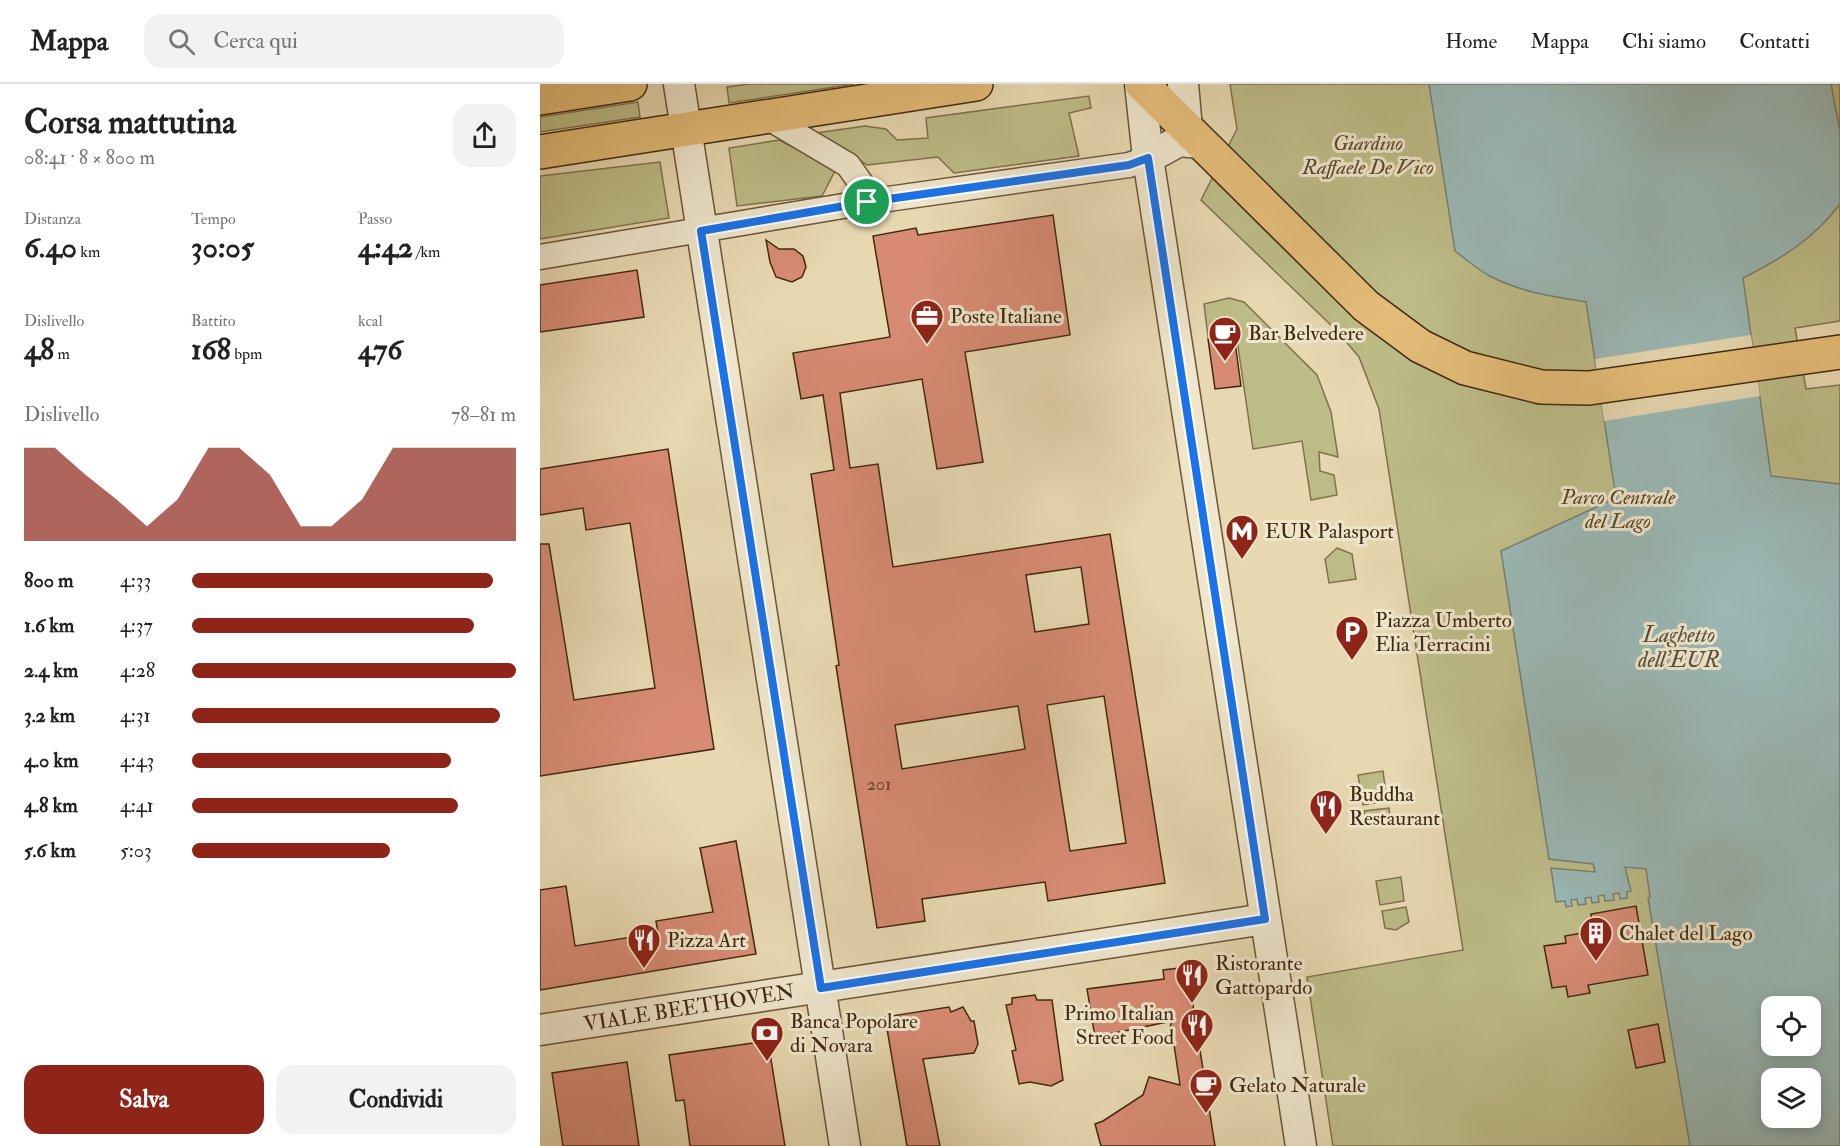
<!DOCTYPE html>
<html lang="it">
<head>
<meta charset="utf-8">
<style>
	:root { --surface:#fff; --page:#f2f2f2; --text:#222; --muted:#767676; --line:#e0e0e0; --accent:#8f2418 }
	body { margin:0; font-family:"IM FELL Double Pica",serif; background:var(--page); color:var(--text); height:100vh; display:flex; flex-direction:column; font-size:22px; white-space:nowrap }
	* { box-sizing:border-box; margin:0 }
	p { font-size:20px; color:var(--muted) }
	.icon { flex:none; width:33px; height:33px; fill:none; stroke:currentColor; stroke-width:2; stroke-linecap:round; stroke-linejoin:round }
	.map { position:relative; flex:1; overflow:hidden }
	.sheet { display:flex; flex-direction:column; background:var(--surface); width:540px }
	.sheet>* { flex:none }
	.controls { position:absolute; left:1221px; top:912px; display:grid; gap:12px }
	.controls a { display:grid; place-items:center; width:60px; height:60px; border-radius:12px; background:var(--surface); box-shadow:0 3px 15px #0003; font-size:30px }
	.pin { position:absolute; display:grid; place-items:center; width:51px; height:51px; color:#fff; margin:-26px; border:3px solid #fff; border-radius:50%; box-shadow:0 2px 6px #0007 }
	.round { display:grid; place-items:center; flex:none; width:63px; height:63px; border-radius:18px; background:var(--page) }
	.head { display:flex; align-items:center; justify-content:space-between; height:102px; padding:0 24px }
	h1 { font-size:33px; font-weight:700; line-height:45px }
	.metrics { display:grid; grid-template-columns:repeat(3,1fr); gap:9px; height:102px; padding:6px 24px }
	.metrics div { display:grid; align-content:center }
	.metrics b { font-size:30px; font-weight:700 }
	.metrics small { font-size:16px; font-weight:400 }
	.metrics p { font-size:16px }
	.chart { height:168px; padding:12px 24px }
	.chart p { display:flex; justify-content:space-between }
	.chart svg { width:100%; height:108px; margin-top:6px; fill:var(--accent); opacity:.7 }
	.cta { display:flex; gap:12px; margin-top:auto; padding:12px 24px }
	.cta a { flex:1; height:69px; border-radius:18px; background:var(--accent); color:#fff; font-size:24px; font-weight:700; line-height:69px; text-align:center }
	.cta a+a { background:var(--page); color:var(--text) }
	ul { padding:0 24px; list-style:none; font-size:20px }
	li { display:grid; grid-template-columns:96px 72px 1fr; align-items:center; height:45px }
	li i { height:15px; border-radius:8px; background:var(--accent) }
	header { display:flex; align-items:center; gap:36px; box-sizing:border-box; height:84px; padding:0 30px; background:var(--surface); border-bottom:2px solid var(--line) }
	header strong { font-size:28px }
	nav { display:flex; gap:33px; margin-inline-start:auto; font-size:21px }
	.search { width:420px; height:54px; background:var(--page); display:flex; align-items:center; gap:15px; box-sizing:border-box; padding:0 21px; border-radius:18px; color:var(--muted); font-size:22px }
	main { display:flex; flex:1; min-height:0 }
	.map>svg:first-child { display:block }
	.green { fill:#bdbc87; stroke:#7f724c; stroke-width:1.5; fill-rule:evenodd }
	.water { fill:#9ab8b5; stroke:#767f73; stroke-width:1.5; fill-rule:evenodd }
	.pier { fill:#e7d8b1 }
	.building { fill:#d78b74; stroke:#412910; stroke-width:1.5; fill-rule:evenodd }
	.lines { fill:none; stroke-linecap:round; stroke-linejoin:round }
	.minor-casing { stroke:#6a5538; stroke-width:27 }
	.tertiary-casing { stroke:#6a5538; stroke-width:33 }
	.primary-casing { stroke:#412910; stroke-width:36 }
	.minor { stroke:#efe6cc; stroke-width:24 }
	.tertiary { stroke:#efe6cc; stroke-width:30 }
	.primary { stroke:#e4bc78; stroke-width:33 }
	.route-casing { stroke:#fff; stroke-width:12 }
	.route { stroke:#1a73e8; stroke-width:8 }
	.labels { text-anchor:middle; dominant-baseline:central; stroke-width:6; stroke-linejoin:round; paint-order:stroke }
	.number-label { font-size:18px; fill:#664229 }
	.park-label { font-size:21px; font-style:italic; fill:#5a4628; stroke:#efe6cc }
	.poi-label { font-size:21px; fill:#412910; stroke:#efe6cc; text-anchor:start }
	.street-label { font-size:21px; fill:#412910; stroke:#efe6cc }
	.water-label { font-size:22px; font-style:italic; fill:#574d39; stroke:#efe6cc }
</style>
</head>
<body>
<header>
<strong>Mappa</strong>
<div class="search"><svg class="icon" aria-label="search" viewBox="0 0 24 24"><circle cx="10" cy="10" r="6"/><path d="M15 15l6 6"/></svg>Cerca qui</div>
<nav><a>Home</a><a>Mappa</a><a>Chi siamo</a><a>Contatti</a></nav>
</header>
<main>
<section class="sheet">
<div class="head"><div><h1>Corsa mattutina</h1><p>08:41 · 8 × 800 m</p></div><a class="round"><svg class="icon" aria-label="share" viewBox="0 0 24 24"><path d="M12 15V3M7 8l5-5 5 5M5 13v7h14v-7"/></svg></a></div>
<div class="metrics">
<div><p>Distanza</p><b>6.40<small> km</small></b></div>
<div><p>Tempo</p><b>30:05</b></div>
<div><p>Passo</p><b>4:42<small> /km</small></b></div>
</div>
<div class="metrics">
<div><p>Dislivello</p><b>48<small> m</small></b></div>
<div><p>Battito</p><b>168<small> bpm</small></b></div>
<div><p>kcal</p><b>476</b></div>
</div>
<div class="chart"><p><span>Dislivello</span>78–81 m</p>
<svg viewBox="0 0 160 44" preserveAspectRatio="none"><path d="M0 44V6L10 6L20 17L30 27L40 38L50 27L60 6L70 6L80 17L90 38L100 38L110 27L120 6L130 6L140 6L150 6L160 6V44z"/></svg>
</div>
<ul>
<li><b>800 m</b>4:33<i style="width:93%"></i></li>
<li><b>1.6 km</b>4:37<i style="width:87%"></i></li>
<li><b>2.4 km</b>4:28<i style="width:100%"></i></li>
<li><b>3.2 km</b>4:31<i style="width:95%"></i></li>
<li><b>4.0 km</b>4:43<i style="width:80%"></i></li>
<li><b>4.8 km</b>4:41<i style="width:82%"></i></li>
<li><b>5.6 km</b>5:03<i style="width:61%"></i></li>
</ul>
<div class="cta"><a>Salva</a><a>Condividi</a></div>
</section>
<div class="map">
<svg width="1300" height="1062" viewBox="0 0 1300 1062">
	<rect width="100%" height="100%" fill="#e7d8b1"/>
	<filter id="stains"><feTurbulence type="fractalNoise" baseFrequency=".00333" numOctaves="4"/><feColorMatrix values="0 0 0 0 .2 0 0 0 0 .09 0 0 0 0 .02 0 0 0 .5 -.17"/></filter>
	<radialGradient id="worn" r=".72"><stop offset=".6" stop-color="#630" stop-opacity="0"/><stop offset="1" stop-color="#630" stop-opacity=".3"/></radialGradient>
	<g class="green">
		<polygon points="209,0 314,0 189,19 187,3"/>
		<path d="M 690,0 L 1300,0 L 1300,237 L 1255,244 L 1266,305 L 1300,301 L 1300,1062 L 793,1062 L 767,893 L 923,866 L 839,325 L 819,273 L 796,246 L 661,116 L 697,45 ZM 1232,922 L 1270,922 L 1270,962 L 1232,962 ZM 1232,994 L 1270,994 L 1270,1034 L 1232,1034 Z"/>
		<polygon points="549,12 551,24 529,29 539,72 414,89 398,73 327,81 276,49 325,42 346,45 357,56 388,54 386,34"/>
		<polygon points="98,18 100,33 0,48 0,33"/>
		<polygon points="239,56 296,85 282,112 197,122 189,64"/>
		<polygon points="120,78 129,134 0,155 0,92"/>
		<polygon points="689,214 704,218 777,291 791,328 798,373 779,368 780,387 794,391 797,411 771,416 762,357 713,365 696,249 668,253 664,220"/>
		<polygon points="797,464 812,470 816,495 789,499 785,475"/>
		<polygon points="843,687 847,717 823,721 818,691"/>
		<polygon points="849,724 851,739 827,743 824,727"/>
		<polygon points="861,793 864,817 840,821 836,797"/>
		<polygon points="866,823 869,838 856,846 845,844 842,827"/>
	</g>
	<path class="water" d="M 889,0 L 1291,0 L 1300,47 L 1300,120 C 1274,155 1241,175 1203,194 L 1231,392 L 1300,400 L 1300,1062 L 1150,1062 L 1108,814 L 1110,813 L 1106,785 L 1085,783 L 1091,807 L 1087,808 L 1087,814 L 1080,815 L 1079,809 L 1073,810 L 1074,816 L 1065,817 L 1064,811 L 1058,812 L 1059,818 L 1052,819 L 1051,813 L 1045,814 L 1046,820 L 1038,821 L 1037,815 L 1031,816 L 1032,822 L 1026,823 L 1025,817 L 1016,818 L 1011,784 L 1055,788 L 1053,780 L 1009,775 L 961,467 L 1076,414 L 1046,218 C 1014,213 980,208 950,192 C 938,186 926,175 915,167 ZM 1232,922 L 1270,922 L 1270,962 L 1232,962 ZM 1232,994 L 1270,994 L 1270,1034 L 1232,1034 Z"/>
	<polygon class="pier" points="1211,251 1220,312 1064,337 1055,275"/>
	<g class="building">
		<path d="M 513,131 L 530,251 L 425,268 L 443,378 L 397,385 L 382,295 L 300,309 L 310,384 L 338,380 L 353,483 L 570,450 L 625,799 L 508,817 L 505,798 L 382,815 L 385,837 L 337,844 L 296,582 L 299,581 L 271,390 L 294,386 L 283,311 L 261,315 L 253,269 L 350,253 L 333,152 L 376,144 L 378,151 ZM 541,483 L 549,540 L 495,548 L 486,491 ZM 564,612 L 586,759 L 530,767 L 507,621 ZM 478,622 L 485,665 L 362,685 L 355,641 Z"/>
		<polygon points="226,156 239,165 254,165 263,172 266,183 262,193 252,198 236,193 230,178"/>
		<polygon points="97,186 104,233 0,248 0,201"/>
		<polygon points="694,251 701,302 675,305 668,255"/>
		<polygon points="128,365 174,665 0,692 0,460 9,460 34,616 115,604 90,439 46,446 43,424 0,431 0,385"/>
		<polygon points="196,757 216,870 0,906 0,806 26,802 35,862 118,849 116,837 173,828 160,764"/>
		<polygon points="1096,822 1108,891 1048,901 1050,909 1028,913 1026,902 1012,904 1004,862 1026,859 1025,852 1053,847 1051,830"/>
		<polygon points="647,883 675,1062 561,1062 555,1040 563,1037 603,1011 609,993 640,1001 633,954 626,955 632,937 555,953 547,905 624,895 623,886"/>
		<polygon points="495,911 497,916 512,916 523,996 511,1002 490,998 479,1000 472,967 476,966 466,921 472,920 472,914"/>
		<polygon points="409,923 411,928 423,923 431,937 434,937 438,960 434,969 383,975 400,1062 367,1062 345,933"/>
		<polygon points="1118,940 1125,978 1096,984 1088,946"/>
		<polygon points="228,957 245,1062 150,1062 144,1016 136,1017 129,971"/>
		<polygon points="87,978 99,1062 23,1062 12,989"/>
	</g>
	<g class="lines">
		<defs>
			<g id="minor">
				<polyline points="227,33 308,81 320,98 327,118"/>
				<polyline points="0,173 327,118 589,81 608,74"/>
			</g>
			<g id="tertiary">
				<polyline points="139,0 305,1062"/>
				<polyline points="600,0 608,74 761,1062"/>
				<polyline points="643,0 647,45"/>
				<polyline points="608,74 639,57 660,59"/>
				<polyline points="0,946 725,835"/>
			</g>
			<g id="primary">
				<polyline points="602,0 826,222 880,262 925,284 1001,303 1049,304 1300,268"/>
				<polyline points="0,14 90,0"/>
				<polyline points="0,68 436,0"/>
			</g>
		</defs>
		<use href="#minor" class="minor-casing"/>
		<use href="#tertiary" class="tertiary-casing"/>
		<use href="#primary" class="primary-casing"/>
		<use href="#minor" class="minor"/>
		<use href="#tertiary" class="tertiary"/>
		<use href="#primary" class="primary"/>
	</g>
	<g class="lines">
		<defs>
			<polygon id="route" points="608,74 725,835 281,904 161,147 327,118 589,81"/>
		</defs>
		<use href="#route" class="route-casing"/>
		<use href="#route" class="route"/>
	</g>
	<defs>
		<symbol id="office-pin" viewBox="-11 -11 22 30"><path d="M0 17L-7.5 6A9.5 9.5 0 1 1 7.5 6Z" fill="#8f2418" stroke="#efe6cc"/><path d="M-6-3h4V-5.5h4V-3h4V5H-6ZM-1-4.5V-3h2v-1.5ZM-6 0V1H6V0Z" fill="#fff"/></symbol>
		<symbol id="cafe-pin" viewBox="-11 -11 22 30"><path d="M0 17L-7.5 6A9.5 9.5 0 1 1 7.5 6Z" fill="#8f2418" stroke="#efe6cc"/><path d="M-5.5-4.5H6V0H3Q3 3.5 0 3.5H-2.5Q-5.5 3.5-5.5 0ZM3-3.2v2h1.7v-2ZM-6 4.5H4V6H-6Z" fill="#fff"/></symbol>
		<symbol id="metro-pin" viewBox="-11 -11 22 30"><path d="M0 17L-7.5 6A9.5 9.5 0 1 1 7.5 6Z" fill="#8f2418" stroke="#efe6cc"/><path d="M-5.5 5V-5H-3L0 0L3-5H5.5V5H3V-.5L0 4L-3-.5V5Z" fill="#fff"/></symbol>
		<symbol id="parking-pin" viewBox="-11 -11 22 30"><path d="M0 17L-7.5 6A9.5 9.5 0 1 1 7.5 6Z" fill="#8f2418" stroke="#efe6cc"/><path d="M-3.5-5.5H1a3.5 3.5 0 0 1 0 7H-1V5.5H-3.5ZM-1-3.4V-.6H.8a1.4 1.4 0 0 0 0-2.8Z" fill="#fff"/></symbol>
		<symbol id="restaurant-pin" viewBox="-11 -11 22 30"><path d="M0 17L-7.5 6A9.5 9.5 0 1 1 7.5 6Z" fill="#8f2418" stroke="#efe6cc"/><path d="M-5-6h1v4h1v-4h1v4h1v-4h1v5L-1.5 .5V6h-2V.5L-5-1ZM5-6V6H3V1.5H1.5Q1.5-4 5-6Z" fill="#fff"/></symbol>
		<symbol id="building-pin" viewBox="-11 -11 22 30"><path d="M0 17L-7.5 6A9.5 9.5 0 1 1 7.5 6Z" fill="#8f2418" stroke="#efe6cc"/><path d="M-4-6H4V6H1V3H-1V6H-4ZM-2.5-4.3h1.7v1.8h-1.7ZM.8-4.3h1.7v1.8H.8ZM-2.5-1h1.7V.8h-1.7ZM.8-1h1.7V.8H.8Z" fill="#fff"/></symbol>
		<symbol id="bank-pin" viewBox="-11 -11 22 30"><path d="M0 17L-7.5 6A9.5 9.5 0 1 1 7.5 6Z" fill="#8f2418" stroke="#efe6cc"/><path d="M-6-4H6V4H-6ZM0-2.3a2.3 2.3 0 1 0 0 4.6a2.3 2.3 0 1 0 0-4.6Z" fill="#fff"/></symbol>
	</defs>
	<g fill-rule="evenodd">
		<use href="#office-pin" x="368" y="213" width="38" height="52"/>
		<use href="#cafe-pin" x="666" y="230" width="38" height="52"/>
		<use href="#metro-pin" x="683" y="428" width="38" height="52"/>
		<use href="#parking-pin" x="793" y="529" width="38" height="52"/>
		<use href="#restaurant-pin" x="767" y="703" width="38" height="52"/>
		<use href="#building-pin" x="1037" y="830" width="38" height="52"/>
		<use href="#restaurant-pin" x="85" y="837" width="38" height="52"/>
		<use href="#restaurant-pin" x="633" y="872" width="38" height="52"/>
		<use href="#restaurant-pin" x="638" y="922" width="38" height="52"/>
		<use href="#bank-pin" x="208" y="930" width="38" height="52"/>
		<use href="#cafe-pin" x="647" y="982" width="38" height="52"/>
	</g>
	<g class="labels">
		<g class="number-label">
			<text x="339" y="700">201</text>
		</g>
		<g class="park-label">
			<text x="828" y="59">Giardino<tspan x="828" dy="24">Raffaele De Vico</tspan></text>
			<text x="1078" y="413">Parco Centrale<tspan x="1078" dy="24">del Lago</tspan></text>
		</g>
		<g class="poi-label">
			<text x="410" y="232">Poste Italiane</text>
			<text x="708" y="249">Bar Belvedere</text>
			<text x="725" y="447">EUR Palasport</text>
			<text x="835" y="536">Piazza Umberto<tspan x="835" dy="24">Elia Terracini</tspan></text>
			<text x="809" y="710">Buddha<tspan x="809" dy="24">Restaurant</tspan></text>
			<text x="1079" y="849">Chalet del Lago</text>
			<text x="127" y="856">Pizza Art</text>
			<text x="675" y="879">Ristorante<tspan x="675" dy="24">Gattopardo</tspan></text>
			<text x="634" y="929" text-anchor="end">Primo Italian<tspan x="634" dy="24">Street Food</tspan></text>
			<text x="250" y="937">Banca Popolare<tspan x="250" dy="24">di Novara</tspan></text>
			<text x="689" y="1001">Gelato Naturale</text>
		</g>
		<g class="street-label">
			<text transform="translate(149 924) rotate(-9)">VIALE BEETHOVEN</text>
		</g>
		<g class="water-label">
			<text x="1139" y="551">Laghetto<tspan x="1139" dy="25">dell'EUR</tspan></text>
		</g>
	</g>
	<rect width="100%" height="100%" filter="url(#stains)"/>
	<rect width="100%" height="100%" fill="url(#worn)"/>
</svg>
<div class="controls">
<a><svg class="icon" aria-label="locate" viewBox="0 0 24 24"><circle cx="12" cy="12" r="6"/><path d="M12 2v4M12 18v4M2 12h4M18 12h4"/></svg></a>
<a><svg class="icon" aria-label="layers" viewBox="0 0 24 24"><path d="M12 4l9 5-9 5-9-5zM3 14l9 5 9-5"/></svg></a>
</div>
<div class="pin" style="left:327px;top:118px;background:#1e9e55"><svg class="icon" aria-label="arrive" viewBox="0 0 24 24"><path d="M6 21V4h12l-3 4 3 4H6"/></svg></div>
</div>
</main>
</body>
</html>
